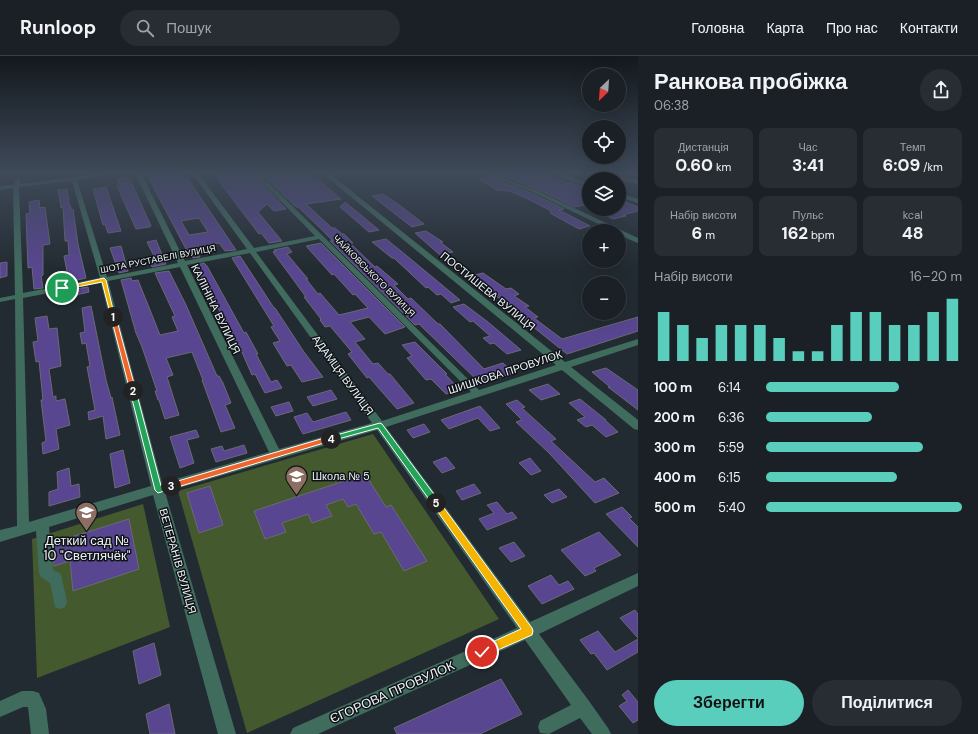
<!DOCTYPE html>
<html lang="uk">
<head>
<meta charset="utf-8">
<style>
	:root { --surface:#1a2026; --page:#272d32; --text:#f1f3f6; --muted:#9fa3a7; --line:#383e43; --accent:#5acebd }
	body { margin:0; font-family:"DM Sans",sans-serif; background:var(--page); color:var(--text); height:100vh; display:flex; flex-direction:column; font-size:15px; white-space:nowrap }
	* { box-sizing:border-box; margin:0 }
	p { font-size:13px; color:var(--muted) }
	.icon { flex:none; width:22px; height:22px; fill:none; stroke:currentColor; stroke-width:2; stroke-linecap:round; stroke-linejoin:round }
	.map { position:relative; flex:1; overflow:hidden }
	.sheet { display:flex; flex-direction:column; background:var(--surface); width:340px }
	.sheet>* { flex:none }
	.needle { width:26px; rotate:205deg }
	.tools { position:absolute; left:582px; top:12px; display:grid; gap:8px }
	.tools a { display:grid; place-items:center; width:44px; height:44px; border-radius:50%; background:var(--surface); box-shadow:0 4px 16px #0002,0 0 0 1px var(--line); font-size:20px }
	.pin { position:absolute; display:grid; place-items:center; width:34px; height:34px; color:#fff; margin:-17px; border:2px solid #fff; border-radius:50%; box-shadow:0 1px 4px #0007 }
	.km { position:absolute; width:20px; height:20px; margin:-10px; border-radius:50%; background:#222; color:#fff; font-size:11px; line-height:20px; text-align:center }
	.round { display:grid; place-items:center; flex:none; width:42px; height:42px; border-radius:21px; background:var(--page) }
	.head { display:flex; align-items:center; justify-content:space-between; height:68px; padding:0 16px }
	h1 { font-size:22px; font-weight:700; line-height:30px }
	.figures { display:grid; grid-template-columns:repeat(3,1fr); gap:6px; height:68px; padding:4px 16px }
	.figures div { display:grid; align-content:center; border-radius:8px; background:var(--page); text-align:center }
	.figures b { font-size:17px; font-weight:700 }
	.figures small { font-size:11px; font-weight:400 }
	.figures p { font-size:11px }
	.chart { height:112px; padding:8px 16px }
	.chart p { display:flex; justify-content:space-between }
	.chart svg { width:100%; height:72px; margin-top:4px; stroke:var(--accent); stroke-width:6 }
	.action { display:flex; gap:8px; margin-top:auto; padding:8px 16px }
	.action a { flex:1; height:46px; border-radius:24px; background:var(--accent); color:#111; font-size:16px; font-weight:700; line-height:46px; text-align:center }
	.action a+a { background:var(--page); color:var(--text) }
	ul { padding:0 16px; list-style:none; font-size:13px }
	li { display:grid; grid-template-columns:64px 48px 1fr; align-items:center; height:30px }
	li i { height:10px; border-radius:5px; background:var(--accent) }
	header { display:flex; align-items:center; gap:24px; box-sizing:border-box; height:56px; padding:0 20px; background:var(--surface); border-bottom:1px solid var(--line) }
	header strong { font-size:19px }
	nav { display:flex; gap:22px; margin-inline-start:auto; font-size:14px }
	.search { width:280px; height:36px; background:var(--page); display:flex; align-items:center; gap:10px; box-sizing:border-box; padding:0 14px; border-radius:22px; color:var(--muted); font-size:15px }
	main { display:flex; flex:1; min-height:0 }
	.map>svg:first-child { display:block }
	.green { fill:#445a2e }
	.building { fill:#584691; stroke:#6b6974; fill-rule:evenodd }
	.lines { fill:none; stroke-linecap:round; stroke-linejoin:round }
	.minor { fill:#406c5e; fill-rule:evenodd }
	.split-1 { fill:#f5b400; stroke:#fff }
	.split-2 { fill:#f0652b; stroke:#fff }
	.split-3 { fill:#22a559; stroke:#fff }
	.split-4 { fill:#f0652b; stroke:#fff }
	.split-5 { fill:#22a559; stroke:#fff }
	.split-6 { fill:#f5b400; stroke:#fff }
	.labels { text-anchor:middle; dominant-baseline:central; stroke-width:3; stroke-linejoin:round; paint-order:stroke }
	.far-street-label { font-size:9px; fill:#ecf2f7; stroke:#0f1316 }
	.street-label { font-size:11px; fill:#ecf2f7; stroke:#0f1316 }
	.poi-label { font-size:11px; fill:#ecf2f7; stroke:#0f1316; text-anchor:start }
	.near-poi-label { font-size:13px; fill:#ecf2f7; stroke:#0f1316 }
	.near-street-label { font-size:13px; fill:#ecf2f7; stroke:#0f1316 }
</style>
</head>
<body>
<header>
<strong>Runloop</strong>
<div class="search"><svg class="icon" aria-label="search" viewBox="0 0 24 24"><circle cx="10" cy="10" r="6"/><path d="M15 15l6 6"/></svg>Пошук</div>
<nav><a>Головна</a><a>Карта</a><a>Про нас</a><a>Контакти</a></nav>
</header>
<main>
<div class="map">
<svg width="638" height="678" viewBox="0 0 638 678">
	<rect width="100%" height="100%" fill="#232b32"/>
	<g class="green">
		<polygon points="373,378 499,563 247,677 178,435"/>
		<polygon points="143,448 170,571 37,622 32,483"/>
	</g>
	<g class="building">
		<path d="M 158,117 L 184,117 L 236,194 L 225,195 L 219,187 L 195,191 L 200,201 L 193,202 L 186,193 L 147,119 ZM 199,162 L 208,176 L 189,179 L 181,165 Z"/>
		<polygon points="235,117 252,117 286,153 274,155 267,148 258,156 282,185 269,187 261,177 259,178 215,120"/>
		<polygon points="261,117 311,117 341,143 306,148 332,172 335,172 342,178 344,178 353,187 350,187 375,211 377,210 398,228 394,229 408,243 411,242 438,268 440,268 484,313 503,307 514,317 480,327 419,268 415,269 330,185 333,185 319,171 298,151 296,151"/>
		<polygon points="500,117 543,117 569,127 570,126 583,131 582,132 587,135 582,135 589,139 589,151 584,149 575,151 537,133 497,118"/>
		<polygon points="129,121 151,170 149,171 136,173 117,130 119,129 117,123"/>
		<polygon points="488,121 531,137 564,153 559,154 590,170 579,173 550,157 551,155 524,141 509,135 497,134 480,124"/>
		<polygon points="106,131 121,175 108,177 105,168 103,169 93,133"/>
		<polygon points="67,133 69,147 72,154 73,153 78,188 86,222 69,226 64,200 69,199 68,185 65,185 63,151 61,152 58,134"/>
		<polygon points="383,138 398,148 424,168 412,171 372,140"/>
		<polygon points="619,143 638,151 638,155 623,159 626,160 613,163 593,153 619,153"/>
		<polygon points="39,144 40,152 45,151 50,188 43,189 43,219 41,220 43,232 34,233 32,211 28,212 26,158 30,157 29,146"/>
		<polygon points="345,146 379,174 369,176 340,151"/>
		<polygon points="426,175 443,186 440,186 453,196 440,199 415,177"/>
		<polygon points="386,183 401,195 460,244 451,247 441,238 437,239 428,231 426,232 394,202 392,202 372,186"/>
		<polygon points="156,184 166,208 152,211 150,205 156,204 147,186"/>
		<polygon points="321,187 405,271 385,278 369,261 350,266 365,283 355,286 373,308 378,307 388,318 390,318 414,347 397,353 369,321 367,322 348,298 352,296 330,270 325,271 320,264 321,263 304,241 306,241 273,196 276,195 274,194 288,191 292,196 287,198 308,223 306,223 318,238 320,237 339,259 368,252 355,238 353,239 334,218 332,219 306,190"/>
		<polygon points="121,190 128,215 119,217 110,192"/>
		<polygon points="240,200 274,252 275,252 304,296 323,321 302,326 291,309 287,310 273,287 280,285 271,271 274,270 232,202"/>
		<polygon points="7,206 7,220 0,222 0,207"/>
		<polygon points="204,207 207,210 244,277 246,276 258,298 256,298 271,326 277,324 282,332 265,337 255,318 252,319 241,294 196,212 199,211 197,209"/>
		<polygon points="169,215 186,249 217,320 219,320 223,327 231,347 225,349 235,372 221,376 202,324 203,324 192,296 166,302 173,319 167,321 179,359 165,363 159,344 158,344 155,335 157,335 142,291 136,277 121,224 131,222 132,225 138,224 160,279 178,275 172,261 175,260 155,217"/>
		<polygon points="483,217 506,233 511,232 519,238 514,240 529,250 525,251 538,261 534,262 562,283 638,261 638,275 567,298 517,258 520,258 470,220"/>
		<polygon points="88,231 89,236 72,240 71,234"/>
		<polygon points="464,248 488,266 521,294 507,298 494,287 490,288 483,282 490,280 473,265 470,266 453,251"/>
		<polygon points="91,250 106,324 111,342 112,341 120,379 106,383 103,360 89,364 88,356 95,354 87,311 90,310 86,287 82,288 80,277 85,276 82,252"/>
		<polygon points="47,260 49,273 57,272 60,300 61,310 49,313 53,341 56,340 56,345 65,343 70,369 56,373 59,393 43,398 42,387 46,385 41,344 43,344 39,305 36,306 33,286 38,285 35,262"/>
		<polygon points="415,286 447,318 445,318 460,334 446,338 431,323 426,324 407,302 412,300 402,289"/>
		<polygon points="606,312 638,334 638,354 608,331 610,331 592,316"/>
		<polygon points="548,328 560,338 541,344 529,334"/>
		<polygon points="331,334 337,343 313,350 307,341"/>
		<polygon points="580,343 606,364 605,364 618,376 606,381 592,369 586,371 577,364 585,361 569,347"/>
		<polygon points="517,344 525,351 522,352 556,383 551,385 595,426 604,422 619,437 595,447 549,397 516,366 522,364 506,348"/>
		<polygon points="289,346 293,355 276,360 271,351"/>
		<polygon points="480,350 500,372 490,375 478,362 449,373 441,364"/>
		<polygon points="346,356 351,364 303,378 294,361 307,357 313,366"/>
		<polygon points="424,368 430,376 413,382 407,374"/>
		<polygon points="196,374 199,381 187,384 194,407 180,412 170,381"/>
		<polygon points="244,389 247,397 216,406 211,393 222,390 224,395"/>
		<polygon points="123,394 130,427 115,432 110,398"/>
		<polygon points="446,401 455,412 442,417 433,406"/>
		<polygon points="530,402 541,415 531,419 519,407"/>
		<polygon points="69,412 71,430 79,428 80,441 49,450 49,436 58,433 57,416"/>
		<polygon points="365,418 386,451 391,449 427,505 404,515 381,476 374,478 356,448 348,451 343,443 326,449 332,460 312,467 308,458 282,467 286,476 265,483 254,455"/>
		<polygon points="474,428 481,437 462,444 456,435"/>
		<polygon points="210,430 223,469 199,477 187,437"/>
		<polygon points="559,433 567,441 552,447 544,439"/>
		<polygon points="497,446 507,458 512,456 517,462 487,474 479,463 494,457 487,449"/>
		<polygon points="622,451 632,461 629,462 638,471 638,491 606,458"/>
		<polygon points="129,463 139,513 73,535 70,505 54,510 52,487"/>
		<polygon points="599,476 621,499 594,512 596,515 585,520 561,494"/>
		<polygon points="514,486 525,500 511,506 499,492"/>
		<polygon points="551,519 559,529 568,525 574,533 542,548 528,530"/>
		<polygon points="635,554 638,558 638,582 620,562"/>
		<polygon points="598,575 615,596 638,583 638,596 607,614 594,597 591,598 580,584"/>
		<polygon points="154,587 161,619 139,628 133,595"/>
		<polygon points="501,623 522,658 480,678 397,678 394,672"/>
		<polygon points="628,634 638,646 638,664 633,667 619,650 627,645 622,639"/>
		<polygon points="169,648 175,678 150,678 146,658"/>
	</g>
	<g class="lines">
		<g class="minor">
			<path d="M 105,117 L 123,117 L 77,124 L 107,221 L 178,207 L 135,117 L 141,117 L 185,205 L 247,193 L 192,117 L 198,117 L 254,192 L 315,180 L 253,117 L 259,117 L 479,334 L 556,309 L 322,117 L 329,117 L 565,306 L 638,283 L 638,289 L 571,311 L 638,364 L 638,374 L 634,373 L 562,314 L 386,371 L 530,566 L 638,517 L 638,530 L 539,578 L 589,645 L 608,672 L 611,678 L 592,678 L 580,662 L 549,678 L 540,677 L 538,671 L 540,665 L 571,649 L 525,584 L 318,678 L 290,678 L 293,672 L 517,572 L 377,374 L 165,436 L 236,678 L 218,678 L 153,439 L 49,471 L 53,514 L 61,518 L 67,546 L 65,551 L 60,553 L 55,551 L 50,527 L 41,521 L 39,517 L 36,475 L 0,486 L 0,474 L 17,470 L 15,243 L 0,246 L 0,242 L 15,239 L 13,132 L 0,134 L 0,130 L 14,129 L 16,123 L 18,122 L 21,124 L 20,128 ZM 72,125 L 100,222 L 23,237 L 19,131 ZM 319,183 L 471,336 L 382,365 L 256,196 ZM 250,197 L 372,367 L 279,393 L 187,209 ZM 180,211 L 269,396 L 162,427 L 108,225 ZM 101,227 L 151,430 L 29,466 L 23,242 Z"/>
			<polygon points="481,117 490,117 536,134 638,182 638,187 619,179 619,175 613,175 532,136"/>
			<polygon points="557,117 563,117 566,120 589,127 589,131 562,122"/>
			<polygon points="585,117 599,117 638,124 638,128"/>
			<polygon points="619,137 638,143 638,147 619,141"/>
			<polygon points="22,635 33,635 39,637 46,653 49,678 31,678 28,651 23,651 0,661 0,645"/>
		</g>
	</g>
	<linearGradient id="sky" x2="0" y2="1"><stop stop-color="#13181c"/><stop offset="0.55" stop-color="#3f4a5a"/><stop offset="1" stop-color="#3f4a5a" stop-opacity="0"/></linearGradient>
	<rect width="638" height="212" fill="url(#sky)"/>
	<polygon class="split-1" points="104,222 106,224 115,262 111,261 102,226 62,234 59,232"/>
	<polygon class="split-2" points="113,259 116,261 136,335 133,337 130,335 111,261"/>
	<polygon class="split-3" points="133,333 136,335 161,430 171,427 174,428 174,432 158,437 155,434 130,335"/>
	<polygon class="split-4" points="331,380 334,381 334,384 171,433 168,430 171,427"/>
	<polygon class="split-5" points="380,367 382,368 439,445 439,449 433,449 378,372 331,385 328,383 329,381"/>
	<polygon class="split-6" points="436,444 439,445 532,572 533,575 532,579 482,601 479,599 477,596 479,592 521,573 433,449 433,445"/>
	<defs>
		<symbol id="school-pin" viewBox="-11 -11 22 30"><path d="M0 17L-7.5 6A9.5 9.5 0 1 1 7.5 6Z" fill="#8d6e63" stroke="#0f1316"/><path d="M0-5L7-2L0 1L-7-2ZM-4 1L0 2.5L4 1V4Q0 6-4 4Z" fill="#fff"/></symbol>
	</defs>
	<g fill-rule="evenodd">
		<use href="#school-pin" x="284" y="408" width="25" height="34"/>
		<use href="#school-pin" x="74" y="444" width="25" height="34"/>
	</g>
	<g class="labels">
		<g class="far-street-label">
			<text transform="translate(158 203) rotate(-11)">ШОТА РУСТАВЕЛІ ВУЛИЦЯ</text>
			<text transform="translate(374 220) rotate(45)">ЧАЙКОВСЬКОГО ВУЛИЦЯ</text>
		</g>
		<g class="street-label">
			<text transform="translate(488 235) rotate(39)">ПОСТИШЕВА ВУЛИЦЯ</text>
			<text transform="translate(216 253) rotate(64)">КАЛІНІНА ВУЛИЦЯ</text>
			<text transform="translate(505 316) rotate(-18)">ШИШКОВА ПРОВУЛОК</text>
			<text transform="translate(343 319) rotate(54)">АДАМЦЯ ВУЛИЦЯ</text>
			<text transform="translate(178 505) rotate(74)">ВЕТЕРАНІВ ВУЛИЦЯ</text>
		</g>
		<g class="poi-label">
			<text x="312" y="420">Школа № 5</text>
		</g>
		<g class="near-poi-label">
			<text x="87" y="484">Деткий сад №<tspan x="87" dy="15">10 "Светлячёк"</tspan></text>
		</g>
		<g class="near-street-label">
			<text transform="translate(392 636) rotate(-24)">ЄГОРОВА ПРОВУЛОК</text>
		</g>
	</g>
</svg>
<div class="tools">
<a><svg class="needle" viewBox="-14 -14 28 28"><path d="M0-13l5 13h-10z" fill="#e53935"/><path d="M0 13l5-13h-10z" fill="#9fa3a7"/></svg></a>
<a><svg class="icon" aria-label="locate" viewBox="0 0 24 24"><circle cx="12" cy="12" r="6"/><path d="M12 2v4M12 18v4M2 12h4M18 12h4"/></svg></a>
<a><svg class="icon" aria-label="layers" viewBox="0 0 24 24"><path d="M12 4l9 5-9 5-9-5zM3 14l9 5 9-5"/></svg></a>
<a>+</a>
<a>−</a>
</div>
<div class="pin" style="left:62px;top:232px;background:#1e9e55"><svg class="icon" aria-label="arrive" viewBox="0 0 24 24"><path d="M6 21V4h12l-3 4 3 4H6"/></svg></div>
<div class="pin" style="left:482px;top:596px;background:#d93025"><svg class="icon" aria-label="check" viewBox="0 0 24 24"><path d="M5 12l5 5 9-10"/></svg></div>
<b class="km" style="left:113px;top:261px">1</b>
<b class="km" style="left:133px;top:335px">2</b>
<b class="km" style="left:171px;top:430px">3</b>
<b class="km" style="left:331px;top:383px">4</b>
<b class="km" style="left:436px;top:447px">5</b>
</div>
<section class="sheet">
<div class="head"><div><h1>Ранкова пробіжка</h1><p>06:38</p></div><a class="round"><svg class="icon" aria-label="share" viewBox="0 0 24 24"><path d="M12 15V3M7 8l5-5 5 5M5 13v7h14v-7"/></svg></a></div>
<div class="figures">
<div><p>Дистанція</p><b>0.60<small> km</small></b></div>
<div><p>Час</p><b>3:41</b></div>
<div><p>Темп</p><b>6:09<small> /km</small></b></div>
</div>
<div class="figures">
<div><p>Набір висоти</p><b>6<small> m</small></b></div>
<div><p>Пульс</p><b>162<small> bpm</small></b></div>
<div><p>kcal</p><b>48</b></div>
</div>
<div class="chart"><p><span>Набір висоти</span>16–20 m</p>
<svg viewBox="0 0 160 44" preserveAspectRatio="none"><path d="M5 44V14M15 44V22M25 44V30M35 44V22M45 44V22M55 44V22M65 44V30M75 44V38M85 44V38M95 44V22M105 44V14M115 44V14M125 44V22M135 44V22M145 44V14M155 44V6"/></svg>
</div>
<ul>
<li><b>100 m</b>6:14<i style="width:68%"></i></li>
<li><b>200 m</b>6:36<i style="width:54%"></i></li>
<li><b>300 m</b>5:59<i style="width:80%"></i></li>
<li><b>400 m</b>6:15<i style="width:67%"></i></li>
<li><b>500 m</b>5:40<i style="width:100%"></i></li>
</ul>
<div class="action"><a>Зберегти</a><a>Поділитися</a></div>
</section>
</main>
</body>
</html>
